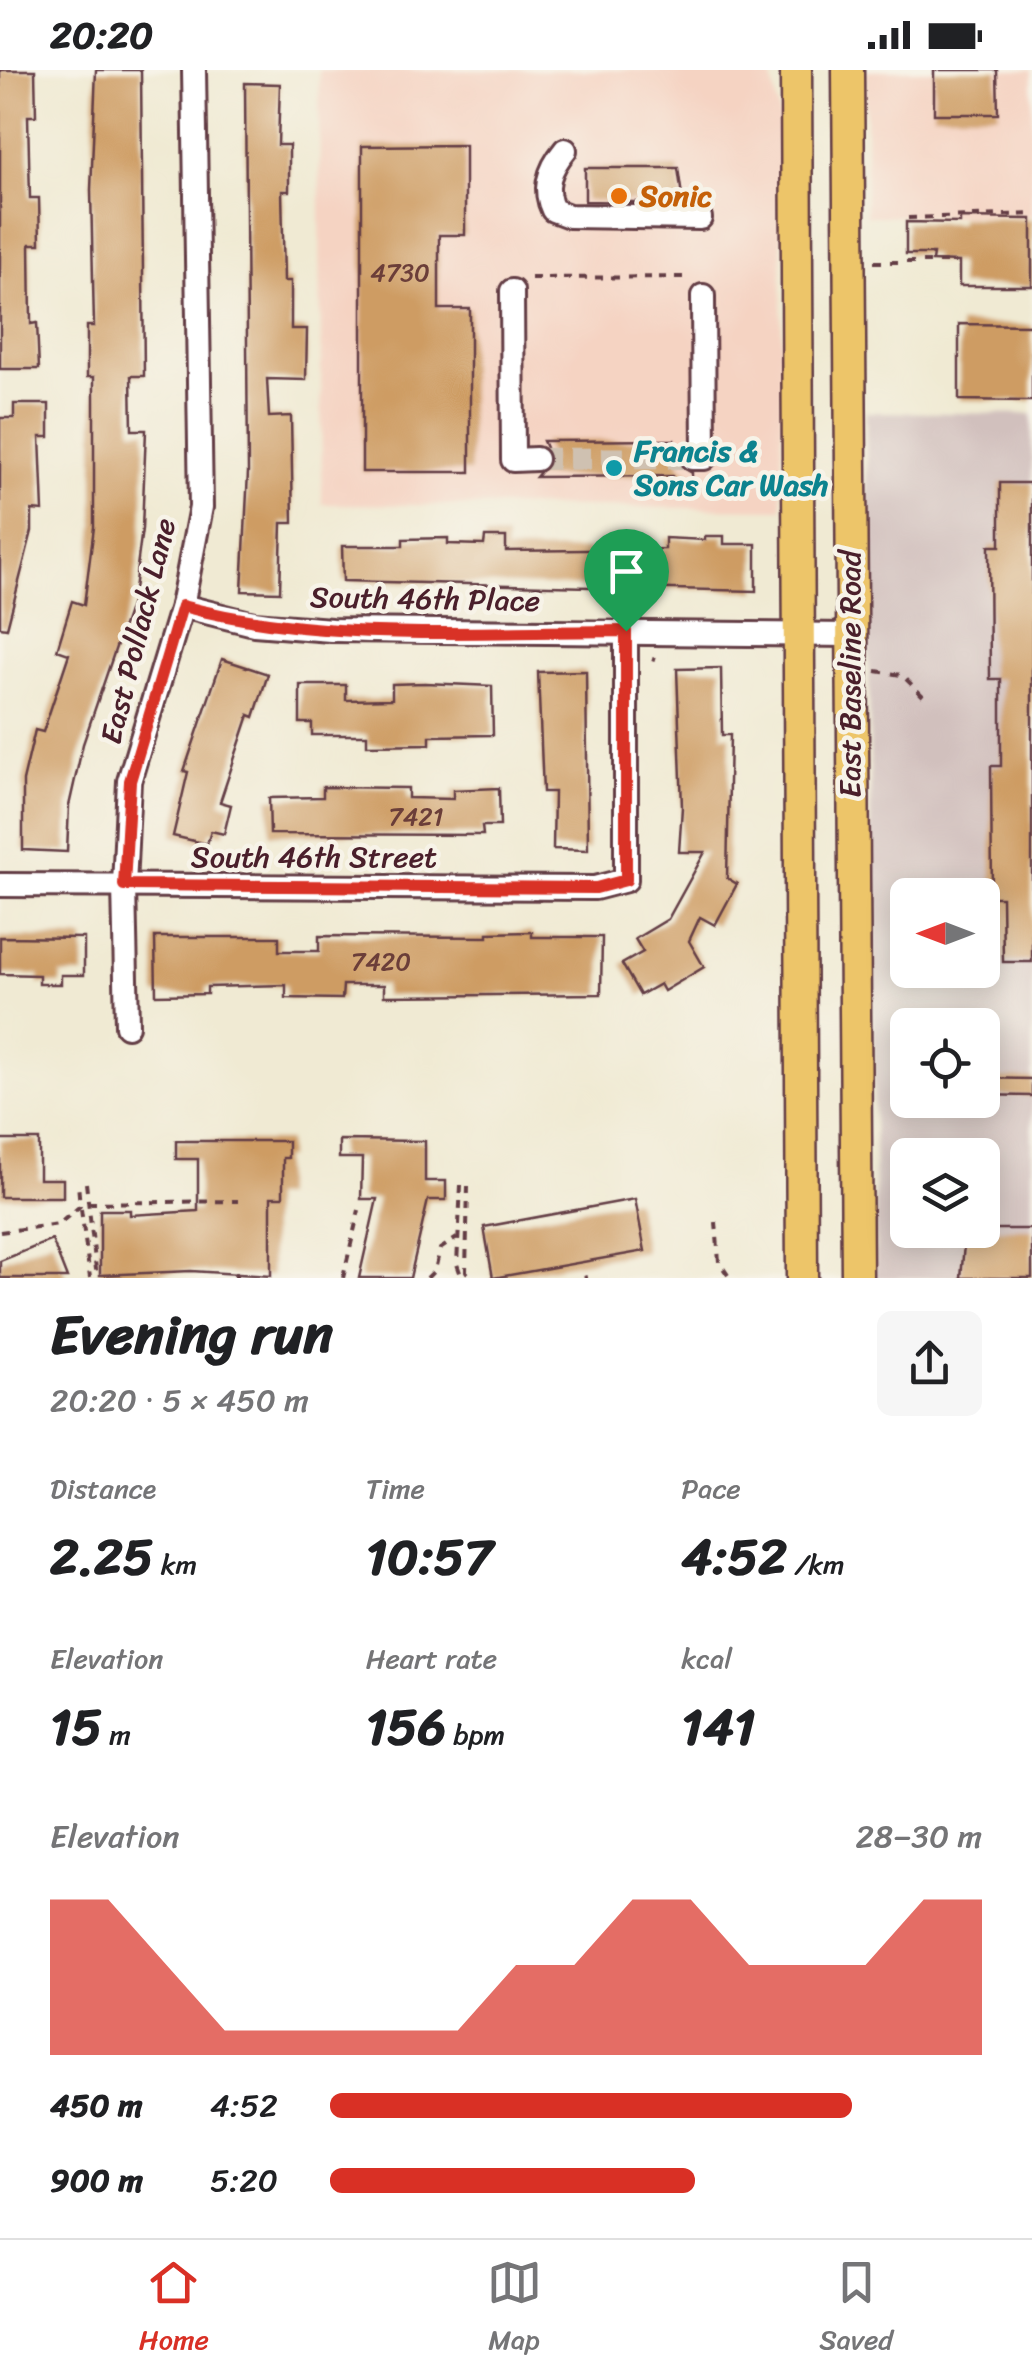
<!DOCTYPE html>
<html lang="en">
<head>
<meta charset="utf-8">
<style>
	:root { --surface:#fff; --page:#f6f6f6; --text:#202124; --muted:#757577; --line:#e0e0e0; --accent:#d93025 }
	body { margin:0; font-family:Sriracha,sans-serif; background:var(--page); color:var(--text); height:100vh; display:flex; flex-direction:column; font-size:38px; white-space:nowrap }
	* { box-sizing:border-box; margin:0 }
	p { font-size:32px; color:var(--muted) }
	.icon { flex:none; width:55px; height:55px; fill:none; stroke:currentColor; stroke-width:2; stroke-linecap:round; stroke-linejoin:round }
	.map { position:relative; height:1208px; overflow:hidden }
	.drawer { display:flex; flex-direction:column; background:var(--surface); flex:1 }
	.drawer>* { flex:none }
	.needle { width:65px; rotate:270deg }
	.controls { position:absolute; left:890px; top:808px; display:grid; gap:20px }
	.controls a { display:grid; place-items:center; width:110px; height:110px; border-radius:15px; background:var(--surface); box-shadow:0 5px 25px #0003; font-size:50px }
	.pin { position:absolute; display:grid; place-items:center; width:85px; height:85px; color:#fff; margin:-102px -42px; border-radius:50% 50% 50% 0; rotate:-45deg; box-shadow:0 0 10px #0007 }
	.pin .icon { rotate:45deg }
	.round { display:grid; place-items:center; flex:none; width:105px; height:105px; border-radius:15px; background:var(--page) }
	.head { display:flex; align-items:center; justify-content:space-between; height:170px; padding:0 50px }
	h1 { font-size:55px; font-weight:800; line-height:75px }
	.stats { display:grid; grid-template-columns:repeat(3,1fr); gap:15px; height:170px; padding:10px 50px }
	.stats div { display:grid; align-content:center }
	.stats b { font-size:50px; font-weight:800 }
	.stats small { font-size:28px; font-weight:400 }
	.stats p { font-size:28px }
	.chart { height:280px; padding:20px 50px }
	.chart p { display:flex; justify-content:space-between }
	.chart svg { width:100%; height:180px; margin-top:10px; fill:var(--accent); opacity:.7 }
	ul { padding:0 50px; list-style:none; font-size:32px }
	li { display:grid; grid-template-columns:160px 120px 1fr; align-items:center; height:75px }
	li i { height:25px; border-radius:12px; background:var(--accent) }
	.status { display:flex; justify-content:space-between; align-items:center; height:70px; padding:0 50px; background:var(--surface); direction:ltr }
	.status svg { height:28px; fill:currentColor }
	.tab-bar { display:flex; justify-content:space-around; align-items:center; height:140px; border-top:2px solid var(--line); background:var(--surface); font-size:28px; color:var(--muted) }
	.tab-bar a { display:grid; justify-items:center; gap:5px }
	.tab-bar .selected { color:var(--accent) }
	.map>svg:first-child { display:block }
	.built { fill:#f5d3c2 }
	.industrial { fill:#d1c0bd; fill-rule:evenodd }
	.building { fill:#ce9c64 }
	.lines { fill:none; stroke-linecap:round; stroke-linejoin:round }
	.minor-tunnel { stroke:#cfc1b1; stroke-width:22; stroke-dasharray:22 11; stroke-linecap:butt }
	.minor-casing { stroke:#633d44; stroke-width:28 }
	.major-casing { stroke:#633d44; stroke-width:35 }
	.path { stroke:#633d44; stroke-width:4; stroke-dasharray:8 8; stroke-linecap:butt }
	.minor { stroke:#fff; stroke-width:22 }
	.major { stroke:#edc569; stroke-width:30 }
	.route-casing { stroke:#fff; stroke-width:20 }
	.route { stroke:#d93025; stroke-width:12 }
	.food-dot { fill:#e8710a; stroke:#f7f3e8; stroke-width:4 }
	.culture-dot { fill:#0f9aa8; stroke:#f7f3e8; stroke-width:4 }
	.labels { text-anchor:middle; dominant-baseline:central; stroke-width:9; stroke-linejoin:round; paint-order:stroke }
	.number-label { font-size:25px; fill:#6b3e39 }
	.food-label { font-size:30px; font-weight:bold; fill:#c56008; stroke:#f7f3e8; text-anchor:start }
	.culture-label { font-size:30px; font-weight:bold; fill:#0d838f; stroke:#f7f3e8; text-anchor:start }
	.street-label { font-size:30px; fill:#4a1f2b; stroke:#f7f3e8 }
</style>
</head>
<body>
<div class="status"><b>20:20</b><svg viewBox="0 0 49 12"><path d="M0 12V9h3v3zM5 12V6h3v6zM10 12V3h3v9zM15 12V0h3v12zM26 1h20v11H26zM47 4h2v5h-2z"/></svg></div>
<div class="map">
<svg width="1032" height="1208" viewBox="0 0 1032 1208">
	<rect width="100%" height="100%" fill="#f7f3e8"/>
	<filter id="ink" filterUnits="userSpaceOnUse"><feTurbulence type="fractalNoise" baseFrequency=".01" numOctaves="2"/><feDisplacementMap in="SourceGraphic" scale="20" xChannelSelector="R" yChannelSelector="G"/><feConvolveMatrix kernelMatrix="1 2 1 2 8 2 1 2 1" color-interpolation-filters="sRGB"/></filter>
	<filter id="wash" filterUnits="userSpaceOnUse"><feTurbulence type="fractalNoise" baseFrequency=".0048" numOctaves="4" result="noise"/><feDisplacementMap in="SourceGraphic" scale="40" xChannelSelector="R" yChannelSelector="G"/><feGaussianBlur stdDeviation="2.25" result="paint"/><feColorMatrix in="noise" values="0 0 0 0 0 0 0 0 0 0 0 0 0 0 0 0 0 1.4 0 .05"/><feComposite in="paint" operator="in"/></filter>
	<g filter="url(#wash)">
		<rect width="100%" height="100%" fill="#f0ead3"/>
		<g class="built">
			<polygon points="319,0 770,0 781,54 782,439 322,434"/>
			<rect x="866" y="0" width="166" height="146"/>
		</g>
		<path class="industrial" d="M 866,342 L 1032,344 L 1032,1208 L 876,1208 ZM 908,825 L 982,825 L 982,900 L 908,900 ZM 908,955 L 982,955 L 982,1030 L 908,1030 ZM 908,1085 L 982,1085 L 982,1160 L 908,1160 Z"/>
		<g id="blocks">
			<g class="building">
				<polygon points="0,0 35,0 36,46 28,46 30,128 39,128 40,174 30,174 31,254 37,253 39,299 0,299"/>
				<polygon points="96,0 141,0 144,306 131,306 132,360 146,360 142,459 133,527 83,674 69,736 67,782 23,780 23,711 35,660 43,662 69,584 57,580 72,531 84,535 94,457 94,307 87,307 87,256 94,256 91,120"/>
				<polygon points="934,0 997,0 998,44 934,44"/>
				<polygon points="245,13 280,14 278,75 289,75 289,121 282,121 284,211 291,211 291,259 307,259 306,310 267,309 269,347 291,346 293,453 282,453 280,522 242,521 248,402"/>
				<polygon points="465,75 465,165 439,165 439,239 470,239 470,402 362,402 362,76"/>
				<polygon points="585,98 678,98 683,133 585,131"/>
				<polygon points="960,148 1032,149 1032,216 959,216 959,192 932,191 933,184 906,184 906,152 960,153"/>
				<polygon points="959,254 1032,255 1032,331 959,330"/>
				<polygon points="14,334 49,334 49,367 40,367 43,441 32,440 32,461 7,558 0,557 0,348 14,348"/>
				<polygon points="674,370 674,378 681,378 679,395 692,403 692,412 672,412 672,406 536,407 551,389 543,371"/>
				<polygon points="1000,413 1032,413 1032,892 1003,892 1002,827 992,827 991,696 1001,696 1001,609 990,609 989,476 1000,476"/>
				<polygon points="705,466 724,466 724,474 756,474 756,521 343,511 342,476 403,476 403,469 448,468 448,474 484,475 485,467 506,467 506,481 665,479 665,468 705,470"/>
				<polygon points="222,589 268,604 254,647 249,645 220,732 231,735 224,764 211,761 207,774 173,766 188,702 184,701"/>
				<polygon points="721,598 722,665 730,665 727,808 737,814 715,855 700,847 689,871 704,897 664,921 660,914 640,925 622,894 643,882 635,869 668,849 705,782 679,782 682,737 677,599"/>
				<polygon points="586,601 588,780 553,779 554,722 543,722 538,602"/>
				<polygon points="425,613 492,616 493,665 430,666 430,674 367,675 367,665 312,665 312,653 300,653 300,615 346,615 346,630 392,629 392,614"/>
				<polygon points="323,717 408,718 408,728 453,729 453,720 499,718 500,756 482,756 483,765 270,764 269,728 323,727"/>
				<polygon points="532,862 532,867 602,867 601,924 384,926 384,915 343,915 342,929 286,928 286,915 207,917 207,924 156,925 155,867 279,867 279,881 319,881 319,866 488,867 488,863"/>
				<polygon points="0,867 84,868 84,905 61,905 61,914 39,914 39,905 0,904"/>
				<polygon points="982,1008 1032,1009 1032,1026 982,1025"/>
				<polygon points="0,1070 39,1070 39,1109 63,1109 63,1127 0,1127"/>
				<polygon points="339,1070 425,1071 425,1111 446,1111 446,1130 428,1130 410,1208 359,1208 377,1129 361,1129 362,1088 339,1088"/>
				<polygon points="176,1071 288,1071 288,1088 283,1088 283,1127 271,1127 271,1206 191,1201 100,1205 100,1140 130,1140 130,1145 198,1141 198,1089 176,1089"/>
				<polygon points="635,1129 645,1181 493,1208 484,1157"/>
				<polygon points="986,1159 1032,1159 1032,1208 961,1208 965,1164 986,1164"/>
				<polygon points="52,1170 67,1208 0,1208 0,1191"/>
			</g>
		</g>
	</g>
	<g filter="url(#ink)">
		<use href="#blocks" fill-opacity="0" stroke="#633d44" stroke-width="2.5"/>
		<g class="lines">
			<polyline class="minor-tunnel" points="536,389 692,388"/>
			<defs>
				<g id="minor">
					<path d="M 565,80 C 550,98 542,117 553,140 L 569,146 L 700,148"/>
					<polyline points="512,221 513,390 536,389"/>
					<polyline points="692,388 704,388 703,226"/>
					<polyline points="182,536 254,554 331,560 850,565"/>
					<polyline points="0,815 595,818 626,810 626,561"/>
					<polyline points="127,956 124,815 129,711 182,536 201,437 194,0"/>
				</g>
				<g id="major">
					<polyline points="796,0 802,1208"/>
					<polyline points="848,0 857,1208"/>
				</g>
			</defs>
			<use href="#minor" class="minor-casing"/>
			<use href="#major" class="major-casing"/>
			<g class="path">
				<polyline points="908,148 1032,144"/>
				<polyline points="874,192 955,192"/>
				<polyline points="531,208 687,207"/>
				<polyline points="652,589 655,590"/>
				<polyline points="876,601 902,605 928,631"/>
				<polyline points="86,1113 97,1208"/>
				<polyline points="461,1115 457,1194 462,1208"/>
				<polyline points="468,1116 466,1201 471,1208"/>
				<polyline points="88,1133 238,1131"/>
				<polyline points="81,1139 90,1208"/>
				<polyline points="716,1152 719,1192 730,1208"/>
				<polyline points="0,1162 59,1154 80,1136 78,1114"/>
				<polyline points="236,1202 236,1208"/>
				<polyline points="343,1208 359,1140"/>
				<polyline points="427,1208 435,1200 440,1179 457,1168"/>
				<polyline points="584,1208 587,1207"/>
			</g>
			<use href="#minor" class="minor"/>
			<use href="#major" class="major"/>
		</g>
	</g>
	<g class="lines" filter="url(#ink)">
		<defs>
			<path id="route" d="M 182,536 C 326,574 479,561 626,561 L 626,810 L 596,818 L 124,815 L 130,711 Z"/>
		</defs>
		<use href="#route" class="route-casing"/>
		<use href="#route" class="route"/>
	</g>
	<circle class="food-dot" cx="619" cy="126" r="10"/>
	<circle class="culture-dot" cx="614" cy="398" r="10"/>
	<g class="labels">
		<g class="number-label">
			<text x="400" y="202">4730</text>
			<text x="416" y="746">7421</text>
			<text x="381" y="891">7420</text>
		</g>
		<g class="food-label">
			<text x="639" y="126">Sonic</text>
		</g>
		<g class="culture-label">
			<text x="634" y="381">Francis &amp;<tspan x="634" dy="34">Sons Car Wash</tspan></text>
		</g>
		<g class="street-label">
			<text transform="translate(425 529) rotate(1)">South 46th Place</text>
			<text transform="translate(138 561) rotate(-76)">East Pollack Lane</text>
			<text transform="translate(850 604) rotate(-90)">East Baseline Road</text>
			<text x="314" y="787">South 46th Street</text>
		</g>
	</g>
</svg>
<div class="controls">
<a><svg class="needle" viewBox="-14 -14 28 28"><path d="M0-13l5 13h-10z" fill="#e53935"/><path d="M0 13l5-13h-10z" fill="#757577"/></svg></a>
<a><svg class="icon" aria-label="locate" viewBox="0 0 24 24"><circle cx="12" cy="12" r="6"/><path d="M12 2v4M12 18v4M2 12h4M18 12h4"/></svg></a>
<a><svg class="icon" aria-label="layers" viewBox="0 0 24 24"><path d="M12 4l9 5-9 5-9-5zM3 14l9 5 9-5"/></svg></a>
</div>
<div class="pin" style="left:626px;top:561px;background:#1e9e55"><svg class="icon" aria-label="arrive" viewBox="0 0 24 24"><path d="M6 21V4h12l-3 4 3 4H6"/></svg></div>
</div>
<section class="drawer">
<div class="head"><div><h1>Evening run</h1><p>20:20 · 5 × 450 m</p></div><a class="round"><svg class="icon" aria-label="share" viewBox="0 0 24 24"><path d="M12 15V3M7 8l5-5 5 5M5 13v7h14v-7"/></svg></a></div>
<div class="stats">
<div><p>Distance</p><b>2.25<small> km</small></b></div>
<div><p>Time</p><b>10:57</b></div>
<div><p>Pace</p><b>4:52<small> /km</small></b></div>
</div>
<div class="stats">
<div><p>Elevation</p><b>15<small> m</small></b></div>
<div><p>Heart rate</p><b>156<small> bpm</small></b></div>
<div><p>kcal</p><b>141</b></div>
</div>
<div class="chart"><p><span>Elevation</span>28–30 m</p>
<svg viewBox="0 0 160 44" preserveAspectRatio="none"><path d="M0 44V6L10 6L20 22L30 38L40 38L50 38L60 38L70 38L80 22L90 22L100 6L110 6L120 22L130 22L140 22L150 6L160 6V44z"/></svg>
</div>
<ul>
<li><b>450 m</b>4:52<i style="width:80%"></i></li>
<li><b>900 m</b>5:20<i style="width:56%"></i></li>
</ul>
</section>
<nav class="tab-bar">
<a class="selected"><svg class="icon" aria-label="home" viewBox="0 0 24 24"><path d="M3 11l9-7 9 7M6 9v11h12V9"/></svg>Home</a>
<a><svg class="icon" aria-label="map" viewBox="0 0 24 24"><path d="M3 6l6-2 6 2 6-2v14l-6 2-6-2-6 2zM9 4v14M15 6v14"/></svg>Map</a>
<a><svg class="icon" aria-label="saved" viewBox="0 0 24 24"><path d="M7 4h10v16l-5-4-5 4z"/></svg>Saved</a>
</nav>
</body>
</html>
